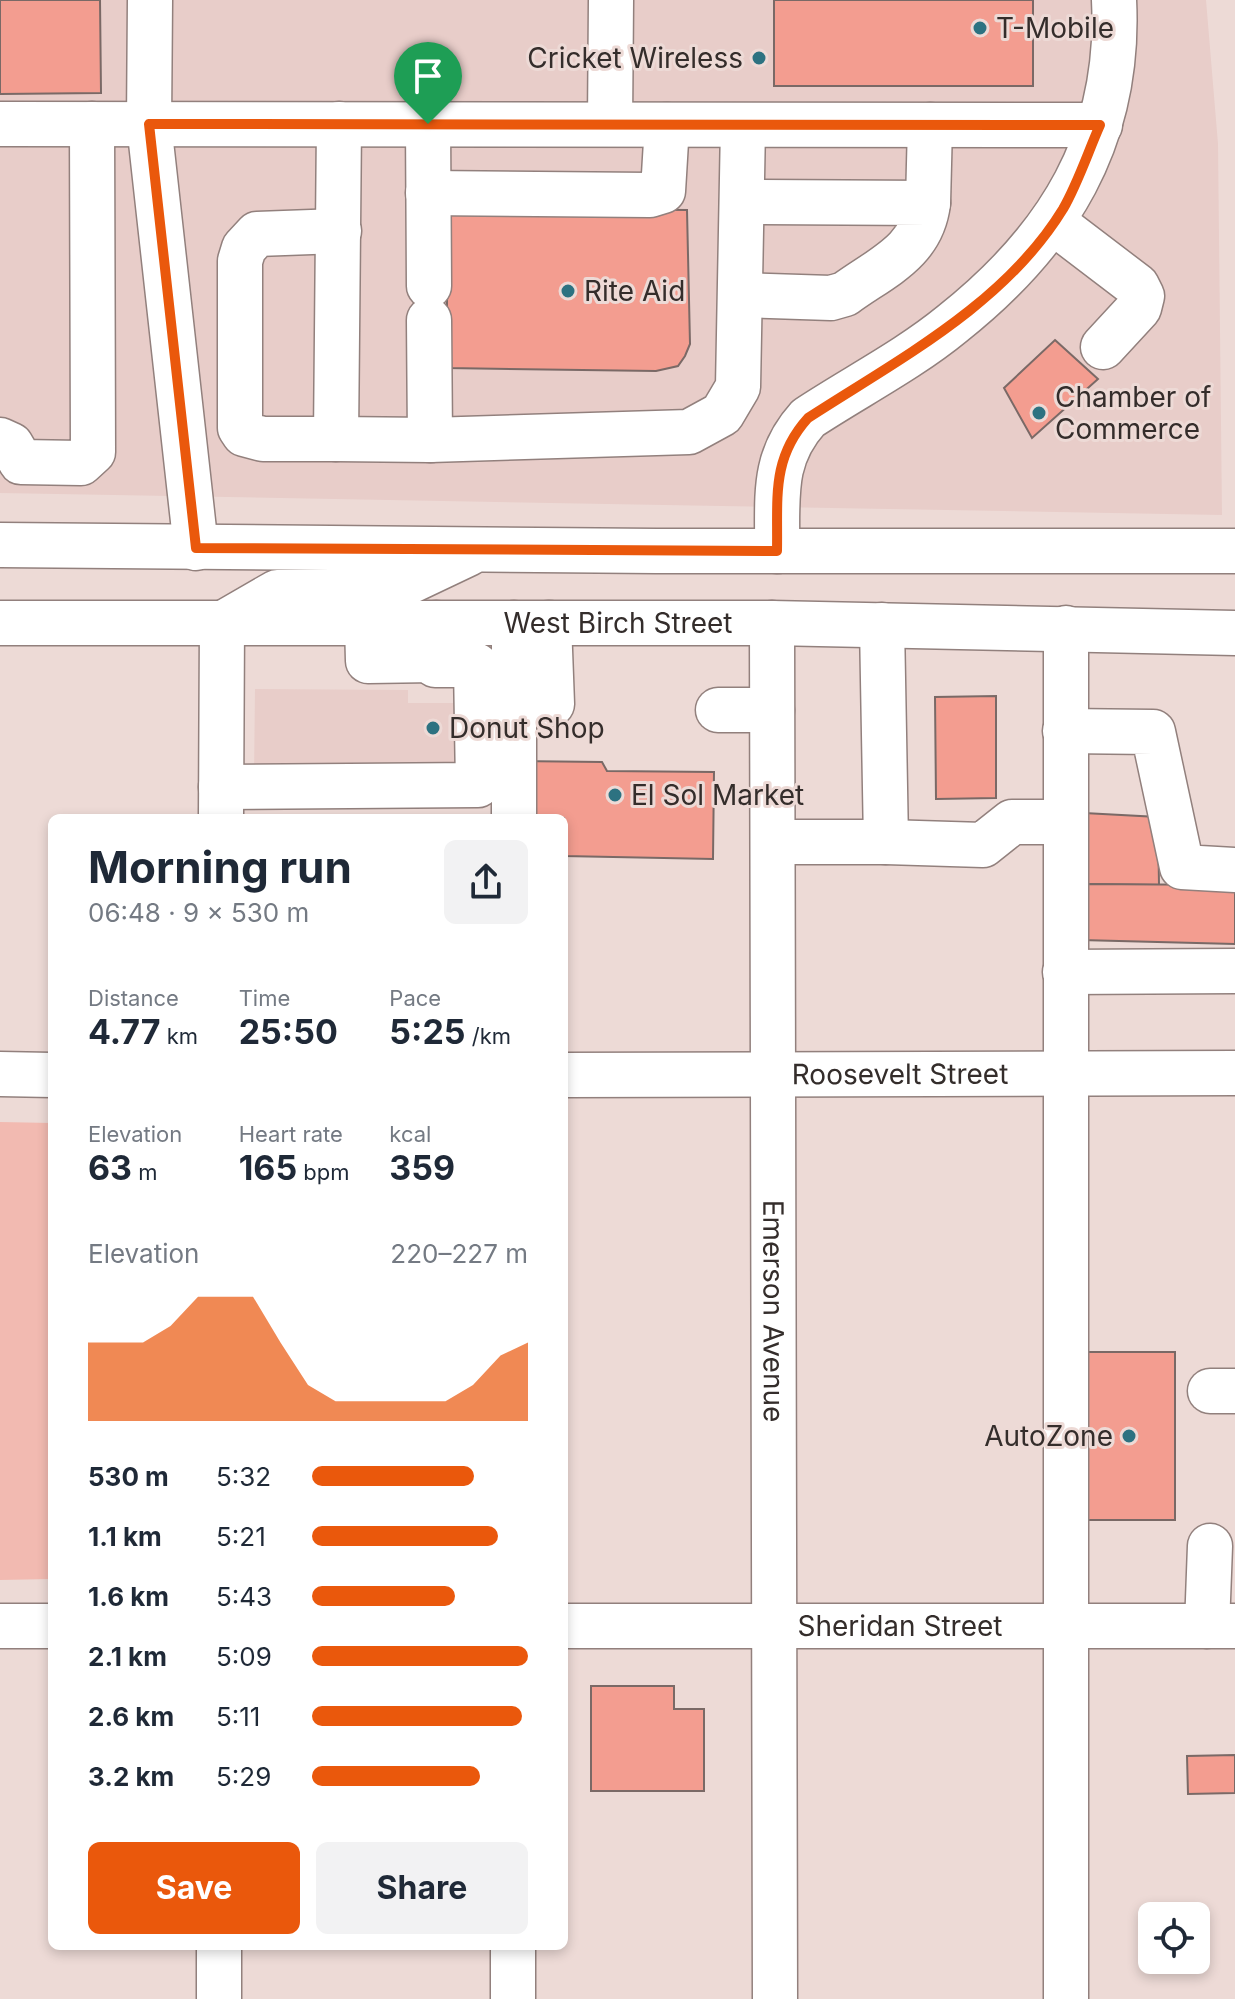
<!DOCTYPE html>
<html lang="en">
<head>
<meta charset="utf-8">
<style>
	:root { --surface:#fff; --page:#f2f2f3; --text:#1f2937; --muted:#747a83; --accent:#ea580c }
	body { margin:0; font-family:Inter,sans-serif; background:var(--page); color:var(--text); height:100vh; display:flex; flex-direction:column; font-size:30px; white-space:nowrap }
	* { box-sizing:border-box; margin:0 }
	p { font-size:26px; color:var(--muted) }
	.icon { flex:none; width:44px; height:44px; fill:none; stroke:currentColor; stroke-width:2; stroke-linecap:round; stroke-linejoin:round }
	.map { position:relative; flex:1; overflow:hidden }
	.details { position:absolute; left:48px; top:814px; width:520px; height:1136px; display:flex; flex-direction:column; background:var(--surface); border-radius:12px; box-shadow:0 4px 12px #0003 }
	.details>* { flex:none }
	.controls { position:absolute; left:1138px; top:1902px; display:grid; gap:16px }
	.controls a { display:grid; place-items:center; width:72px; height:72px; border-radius:12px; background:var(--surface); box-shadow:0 4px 12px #0003; font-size:40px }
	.pin { position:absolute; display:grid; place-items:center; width:68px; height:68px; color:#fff; margin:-82px -34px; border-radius:50% 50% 50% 0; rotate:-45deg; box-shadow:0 0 8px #0007 }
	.pin .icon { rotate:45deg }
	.round { display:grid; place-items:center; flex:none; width:84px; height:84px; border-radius:12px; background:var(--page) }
	.overview { display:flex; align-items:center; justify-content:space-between; height:136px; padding:0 40px }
	h1 { font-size:44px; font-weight:700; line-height:60px }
	.stats { display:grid; grid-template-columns:repeat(3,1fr); gap:12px; height:136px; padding:8px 40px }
	.stats div { display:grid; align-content:center }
	.stats b { font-size:34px; font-weight:700 }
	.stats small { font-size:22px; font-weight:400 }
	.stats p { font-size:22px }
	.chart { height:224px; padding:16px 40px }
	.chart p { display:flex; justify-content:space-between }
	.chart svg { width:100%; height:144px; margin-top:8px; fill:var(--accent); opacity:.7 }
	.cta { display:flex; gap:16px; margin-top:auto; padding:16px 40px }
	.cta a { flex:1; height:92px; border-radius:12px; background:var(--accent); color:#fff; font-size:32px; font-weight:700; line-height:92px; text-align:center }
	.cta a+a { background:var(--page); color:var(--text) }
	ul { padding:0 40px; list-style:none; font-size:26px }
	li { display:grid; grid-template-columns:128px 96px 1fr; align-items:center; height:60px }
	li i { height:20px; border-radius:10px; background:var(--accent) }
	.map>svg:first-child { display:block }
	.built { fill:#e8cdc9 }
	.green { fill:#f2bab1 }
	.building { fill:#f39d90; stroke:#7a6966; stroke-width:2 }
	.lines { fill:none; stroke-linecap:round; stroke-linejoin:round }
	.minor-casing { stroke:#92807d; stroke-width:47 }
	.major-casing { stroke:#92807d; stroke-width:47 }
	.minor { stroke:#fff; stroke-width:44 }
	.major { stroke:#fff; stroke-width:44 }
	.route-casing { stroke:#fff; stroke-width:16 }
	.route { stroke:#ea580c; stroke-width:10 }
	.poi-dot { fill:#2d7281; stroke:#eddad6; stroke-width:3 }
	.labels { text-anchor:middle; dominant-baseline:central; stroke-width:6; stroke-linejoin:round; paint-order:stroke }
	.poi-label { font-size:28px; fill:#342d2b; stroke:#eddad6; text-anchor:start }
	.street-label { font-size:28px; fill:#342d2b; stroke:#eddad6 }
</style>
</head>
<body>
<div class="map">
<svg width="1235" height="1999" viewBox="0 0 1235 1999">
	<rect width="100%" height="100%" fill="#eddad6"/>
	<g class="built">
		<polygon points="0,0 1206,0 1218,144 1222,515 0,493"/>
		<polygon points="255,689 408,690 408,703 457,703 456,779 254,777"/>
	</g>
	<polygon class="green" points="0,1122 52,1123 52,1579 0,1580"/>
	<g class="building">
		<polygon points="0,0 100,0 101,93 0,94"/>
		<rect x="774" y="0" width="259" height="86"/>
		<polygon points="447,208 687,210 690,344 685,356 678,366 656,371 447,368"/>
		<polygon points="1055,340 1098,379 1032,438 1004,388"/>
		<polygon points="996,696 996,798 936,799 935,697"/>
		<polygon points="516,761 602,762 607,771 714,772 713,859 564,856 564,818 515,818"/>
		<polygon points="1084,813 1158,817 1159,885 1083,884"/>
		<polygon points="1083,884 1235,885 1235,944 1081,940"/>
		<rect x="1084" y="1352" width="91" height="168"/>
		<polygon points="591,1686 674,1686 674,1709 704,1709 704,1791 591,1791"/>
		<polygon points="1235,1755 1235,1793 1188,1794 1187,1756"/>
	</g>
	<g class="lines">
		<defs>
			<g id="minor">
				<polyline points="150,0 149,124 196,548"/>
				<polyline points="0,124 1100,125"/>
				<polyline points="339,124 336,439 430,440 689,432 722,414 738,387 743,126"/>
				<polyline points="428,124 429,286"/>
				<polyline points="610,124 611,0"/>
				<polyline points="428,193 650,195 663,191 667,125"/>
				<polyline points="928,203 930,125"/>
				<polyline points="1053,222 1137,286 1142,296 1139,308 1103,347"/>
				<path d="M 741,295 L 831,298 L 845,294 C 882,267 922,252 928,203 L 742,202"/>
				<polyline points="429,320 430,440"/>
				<polyline points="336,439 263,439 244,434 240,428 240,261 244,248 257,234 339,231"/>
				<polyline points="0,440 11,445 21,462 81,463 93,452 92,124"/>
				<path d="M 777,551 C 778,498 771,459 808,418 C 855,387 908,360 952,324 C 1058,240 1121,139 1114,0"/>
				<polyline points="367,623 368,661 435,660"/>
				<polyline points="514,623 514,818"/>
				<path id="s1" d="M 772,623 L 775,1999"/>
				<polyline points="1066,628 1066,1999"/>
				<polyline points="514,703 552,704 549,623"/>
				<polyline points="718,710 772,710"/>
				<polyline points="1065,731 1153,732 1182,867 1235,870"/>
				<polyline points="221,787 478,785 476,665 435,665 436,623"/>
				<polyline points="221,818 222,623"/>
				<polyline points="773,842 886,842 882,625"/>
				<polyline points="886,842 983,845 1012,822 1064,822"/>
				<polyline points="1065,972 1235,971"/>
				<polyline points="0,1074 52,1075"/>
				<path id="s2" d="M 564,1075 L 1235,1073"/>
				<polyline points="1210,1391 1235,1391"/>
				<polyline points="0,1626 52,1626"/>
				<path id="s3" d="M 564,1626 L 1235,1626"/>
				<polyline points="1207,1626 1210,1546"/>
				<polyline points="219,1999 219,1946"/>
				<polyline points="513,1999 513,1946"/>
			</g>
			<g id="major">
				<polyline points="0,545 656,551 1235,551"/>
				<polyline points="225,622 277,592 388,592 468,554"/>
				<path id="s4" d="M 0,623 L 772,623 L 1235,633"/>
			</g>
		</defs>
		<use href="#minor" class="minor-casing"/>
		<use href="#major" class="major-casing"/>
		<use href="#minor" class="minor"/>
		<use href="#major" class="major"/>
	</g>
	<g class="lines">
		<defs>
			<path id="route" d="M 149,124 L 1100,125 C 1088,152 1078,183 1063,209 C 1005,304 899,359 808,418 C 771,459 778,498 777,551 L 196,548 Z"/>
		</defs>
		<use href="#route" class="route-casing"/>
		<use href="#route" class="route"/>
	</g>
	<g class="poi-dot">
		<circle cx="980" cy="28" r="8"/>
		<circle cx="759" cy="58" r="8"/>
		<circle cx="568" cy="291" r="8"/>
		<circle cx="1039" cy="413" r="8"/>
		<circle cx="433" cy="728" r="8"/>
		<circle cx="615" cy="795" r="8"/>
		<circle cx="1129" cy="1436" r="8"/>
	</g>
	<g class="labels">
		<g class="poi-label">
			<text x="996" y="28">T-Mobile</text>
			<text x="743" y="58" text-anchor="end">Cricket Wireless</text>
			<text x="584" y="291">Rite Aid</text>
			<text x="1055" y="397">Chamber of<tspan x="1055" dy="32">Commerce</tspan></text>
			<text x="449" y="728">Donut Shop</text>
			<text x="631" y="795">El Sol Market</text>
			<text x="1113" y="1436" text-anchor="end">AutoZone</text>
		</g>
		<g class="street-label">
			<text stroke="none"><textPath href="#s4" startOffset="618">West Birch Street</textPath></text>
			<text stroke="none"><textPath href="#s2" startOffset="336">Roosevelt Street</textPath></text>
			<text stroke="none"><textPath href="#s1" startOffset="688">Emerson Avenue</textPath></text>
			<text stroke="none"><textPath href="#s3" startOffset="336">Sheridan Street</textPath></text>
		</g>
	</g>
</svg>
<div class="controls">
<a><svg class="icon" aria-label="locate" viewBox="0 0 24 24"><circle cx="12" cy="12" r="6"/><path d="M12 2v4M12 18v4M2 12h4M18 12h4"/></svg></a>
</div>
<div class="pin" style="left:428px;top:124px;background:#1e9e55"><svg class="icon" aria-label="arrive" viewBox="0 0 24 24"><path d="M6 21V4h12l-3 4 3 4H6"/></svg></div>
<section class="details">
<div class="overview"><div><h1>Morning run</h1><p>06:48 · 9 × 530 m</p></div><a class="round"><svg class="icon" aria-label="share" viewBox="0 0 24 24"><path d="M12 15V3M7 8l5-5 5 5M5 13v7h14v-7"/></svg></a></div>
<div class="stats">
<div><p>Distance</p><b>4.77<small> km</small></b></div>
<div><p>Time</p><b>25:50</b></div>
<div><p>Pace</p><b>5:25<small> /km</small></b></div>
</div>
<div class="stats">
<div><p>Elevation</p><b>63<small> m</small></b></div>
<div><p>Heart rate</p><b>165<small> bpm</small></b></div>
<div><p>kcal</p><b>359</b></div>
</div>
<div class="chart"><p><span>Elevation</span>220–227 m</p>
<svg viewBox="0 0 160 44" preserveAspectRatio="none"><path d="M0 44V20L10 20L20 20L30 15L40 6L50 6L60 6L70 20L80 33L90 38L100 38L110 38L120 38L130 38L140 33L150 24L160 20V44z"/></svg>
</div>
<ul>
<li><b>530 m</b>5:32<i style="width:75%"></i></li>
<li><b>1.1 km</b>5:21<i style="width:86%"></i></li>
<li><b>1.6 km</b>5:43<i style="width:66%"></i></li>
<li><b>2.1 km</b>5:09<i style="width:100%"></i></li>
<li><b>2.6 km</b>5:11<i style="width:97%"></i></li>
<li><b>3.2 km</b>5:29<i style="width:78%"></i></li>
</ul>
<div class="cta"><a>Save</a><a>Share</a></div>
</section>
</div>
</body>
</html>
